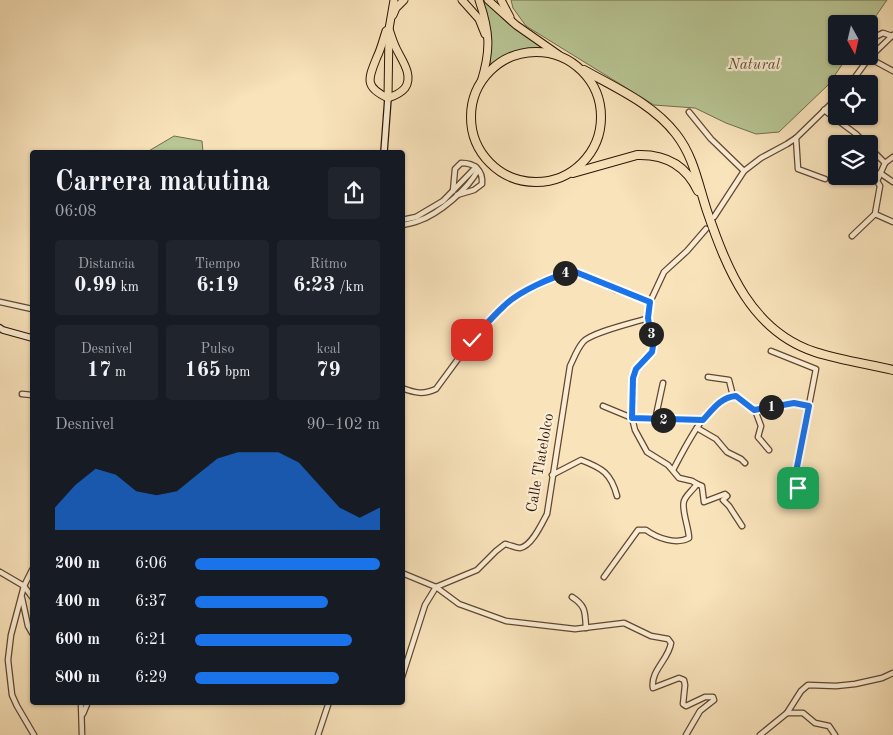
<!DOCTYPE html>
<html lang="es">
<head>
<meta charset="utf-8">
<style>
	:root { --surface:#171b24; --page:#20242c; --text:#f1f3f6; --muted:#9ea1a6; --accent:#1a73e8 }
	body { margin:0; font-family:"Old Standard TT",serif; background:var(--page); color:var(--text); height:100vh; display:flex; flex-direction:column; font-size:19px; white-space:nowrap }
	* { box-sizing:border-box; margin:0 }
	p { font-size:16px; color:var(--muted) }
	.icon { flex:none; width:28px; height:28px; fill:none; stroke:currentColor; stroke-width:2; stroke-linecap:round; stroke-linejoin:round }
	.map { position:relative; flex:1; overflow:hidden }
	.panel { position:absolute; left:30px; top:150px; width:375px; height:555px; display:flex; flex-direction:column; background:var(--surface); border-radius:5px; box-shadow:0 1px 4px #0004 }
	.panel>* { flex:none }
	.needle { width:32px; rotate:172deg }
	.buttons { position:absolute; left:828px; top:15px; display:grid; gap:10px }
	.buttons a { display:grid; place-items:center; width:50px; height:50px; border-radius:5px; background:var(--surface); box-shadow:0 1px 4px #0004; font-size:25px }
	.pin { position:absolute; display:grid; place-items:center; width:42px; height:42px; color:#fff; margin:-21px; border-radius:10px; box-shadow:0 2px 8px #0006 }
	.km { position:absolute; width:25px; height:25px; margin:-12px; border-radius:50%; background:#222; color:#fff; font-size:14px; line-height:25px; text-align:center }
	.round { display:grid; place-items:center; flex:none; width:52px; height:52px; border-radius:5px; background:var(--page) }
	.overview { display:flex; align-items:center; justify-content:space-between; height:85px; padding:0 25px }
	h1 { font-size:28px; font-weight:700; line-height:38px }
	.stats { display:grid; grid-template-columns:repeat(3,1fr); gap:8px; height:85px; padding:5px 25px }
	.stats div { display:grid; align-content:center; border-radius:5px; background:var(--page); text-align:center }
	.stats b { font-size:21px; font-weight:700 }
	.stats small { font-size:14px; font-weight:400 }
	.stats p { font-size:14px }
	.chart { height:140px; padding:10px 25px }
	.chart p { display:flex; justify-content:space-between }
	.chart svg { width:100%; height:90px; margin-top:5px; fill:var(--accent); opacity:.7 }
	ul { padding:0 25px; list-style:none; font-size:16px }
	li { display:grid; grid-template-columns:80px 60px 1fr; align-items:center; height:38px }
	li i { height:12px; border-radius:6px; background:var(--accent) }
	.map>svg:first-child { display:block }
	.green { fill:#b8c594; stroke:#726c4c }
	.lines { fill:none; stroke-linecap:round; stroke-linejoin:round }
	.street-casing { stroke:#604732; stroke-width:7 }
	.secondary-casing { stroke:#2d1305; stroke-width:8 }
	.primary-casing { stroke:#2d1305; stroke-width:9 }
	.highway-casing { stroke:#2d1305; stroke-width:10 }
	.street { stroke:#fbedd3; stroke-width:4.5 }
	.secondary { stroke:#fbedd3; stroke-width:5.5 }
	.primary { stroke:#f9e3bb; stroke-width:7 }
	.highway { stroke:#f9e3bb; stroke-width:8 }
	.route-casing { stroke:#fff; stroke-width:10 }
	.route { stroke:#1a73e8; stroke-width:6 }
	.labels { text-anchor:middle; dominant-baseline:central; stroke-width:4.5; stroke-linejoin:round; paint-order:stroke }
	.park-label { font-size:15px; font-style:italic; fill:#5e5137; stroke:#fbedd3 }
	.street-label { font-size:15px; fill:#2d1305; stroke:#fbedd3 }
</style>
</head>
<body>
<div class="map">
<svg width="893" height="735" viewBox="0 0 893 735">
	<rect width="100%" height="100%" fill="#f9e3bb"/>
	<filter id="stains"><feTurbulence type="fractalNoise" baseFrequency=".004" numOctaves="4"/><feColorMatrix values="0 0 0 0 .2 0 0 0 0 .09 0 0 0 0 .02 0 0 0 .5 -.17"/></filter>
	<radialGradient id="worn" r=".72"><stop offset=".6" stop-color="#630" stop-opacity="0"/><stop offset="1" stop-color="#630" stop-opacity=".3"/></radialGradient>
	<g class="green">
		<path d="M 483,0 L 511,26 L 546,49 C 524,51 509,55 490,68 L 491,35 Z"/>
		<polygon points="511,0 887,0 869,26 869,24 836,24 836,56 848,56 828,85 779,132 756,134 726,123 695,108 654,105 526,26 513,8"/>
		<polygon points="174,136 202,141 203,152 147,152"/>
	</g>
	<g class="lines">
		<defs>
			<g id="street">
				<polyline points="877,36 883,33 892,36"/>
				<polyline points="869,58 893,71"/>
				<polyline points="850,84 869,58 893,35"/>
				<polyline points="824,110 856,134 866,144"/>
				<polyline points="689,112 711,139 744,171"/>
				<polyline points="796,138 798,169 825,179"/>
				<polyline points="869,147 885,163"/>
				<polyline points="880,173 893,182"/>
				<path d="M 453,191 L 455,169 L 461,163 C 475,163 483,170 482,184 L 474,190 L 457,195"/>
				<polyline points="875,214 893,222"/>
				<polyline points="714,217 744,171 761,158 787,144 796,138 836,99"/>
				<polyline points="402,220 416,217 443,201 476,167"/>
				<path d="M 402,225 C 408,224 413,223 418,221 C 439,214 468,189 478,170"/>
				<polyline points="852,236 875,214 880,186 877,181 885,163 893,157"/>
				<polyline points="0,302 32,309"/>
				<polyline points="771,351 816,369 796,472 798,492 804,495"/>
				<polyline points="708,377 729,380 733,396"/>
				<path d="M 402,388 C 415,393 423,395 436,389 L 472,340 L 504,306 L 515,297 L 560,275 L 573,271 L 582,274 L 616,290 L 650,302"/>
				<polyline points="22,394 32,395"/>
				<polyline points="603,406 632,418 703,420"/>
				<polyline points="755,410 761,426 758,437 769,450"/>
				<polyline points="655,420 663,383"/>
				<polyline points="697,428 716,439 727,452 741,459 745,463"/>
				<path d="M 673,470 C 685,448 708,398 735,396 L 755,410 L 794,403 L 809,405"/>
				<path d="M 552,475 L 581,460 C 602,468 611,473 617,496"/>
				<polyline points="697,484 702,486 704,502 725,494 727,496"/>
				<polyline points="727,496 723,500 729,506 742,526"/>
				<polyline points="32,570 24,586 11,635 8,660 12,695 17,706 34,735"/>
				<polyline points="0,572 24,586 32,597"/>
				<path d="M 402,573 L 436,587 L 459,604 L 506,621 L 575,629 L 624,623 L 651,636 L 668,639 L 671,643 C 669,659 650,671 653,688 L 679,678 L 684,680 L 685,685 L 683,704 L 686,706 L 705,697 L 713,697 L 714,700 L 700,711 L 686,735"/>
				<path d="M 604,577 L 638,530 L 646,530 C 657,538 676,545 689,538 C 689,528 681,509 684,501 C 686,495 694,489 697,484 L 692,481 L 679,478 L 668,465 L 647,452 L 635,430 L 632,418 L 633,378 L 636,369 L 652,352 L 653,346 L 648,318 L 650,302 L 664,272 L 687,251 L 706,229"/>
				<path d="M 436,587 L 477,570 L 496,551 L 505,544 C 510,545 516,548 520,548 C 532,546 542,523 547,514 L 570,366 C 574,358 577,349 583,342 C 592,332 634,323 648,318"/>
				<path d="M 572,597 C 586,606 585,612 586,628"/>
				<polyline points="22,598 28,626 32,633"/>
				<polyline points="402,677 425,605 436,587"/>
				<polyline points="81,702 82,735"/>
				<polyline points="787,713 803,713 815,723 829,726 835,735"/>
				<polyline points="83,714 88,702"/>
				<polyline points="318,735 329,702"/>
				<polyline points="760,735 787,713 801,691 808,685 836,686 855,684 882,678 893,673"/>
			</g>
			<g id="secondary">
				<polyline points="384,152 388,98"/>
				<polyline points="0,328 3,330 32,338"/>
			</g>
			<g id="primary">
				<polyline points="462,0 479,19 485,34"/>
				<path d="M 479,0 C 490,32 491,50 481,82"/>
				<polyline points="488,0 516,25 559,55"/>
				<polyline points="501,0 510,17"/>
				<polyline points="393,15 396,8 404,0"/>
				<path d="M 389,29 C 391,35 393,42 396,48 C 401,59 414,75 405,88 C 401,93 394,96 388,98 C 364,87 368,79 377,57 C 381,49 383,40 386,31 Z"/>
				<polyline points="388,98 389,29 394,0"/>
			</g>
			<g id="highway">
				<circle cx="536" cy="117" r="65"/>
				<path d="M 584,70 C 616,88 653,104 676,134 C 694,157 698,184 707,211 C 727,269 751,331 815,352 C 840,360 867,364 893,370"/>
				<path d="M 573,173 L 637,155 C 665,154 686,165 698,191"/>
			</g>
		</defs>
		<use href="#street" class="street-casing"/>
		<use href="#secondary" class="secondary-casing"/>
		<use href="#primary" class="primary-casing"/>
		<use href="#highway" class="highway-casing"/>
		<use href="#street" class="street"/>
		<use href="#secondary" class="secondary"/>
		<use href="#primary" class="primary"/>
		<use href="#highway" class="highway"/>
	</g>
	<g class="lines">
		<defs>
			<path id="route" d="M 472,340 C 482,329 492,317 504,306 C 519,291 552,277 573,271 L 650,302 L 648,318 L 653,346 L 652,352 L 636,369 L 633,378 L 632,418 L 703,420 C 713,409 721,397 736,396 L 754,410 L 794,403 L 809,406 L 796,472 L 798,488"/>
		</defs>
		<use href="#route" class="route-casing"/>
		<use href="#route" class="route"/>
	</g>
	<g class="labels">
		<g class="park-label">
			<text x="754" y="65">Natural</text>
		</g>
		<g class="street-label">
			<text transform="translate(541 463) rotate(-80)">Calle Tlatelolco</text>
		</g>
	</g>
	<rect width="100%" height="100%" filter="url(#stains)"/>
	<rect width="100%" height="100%" fill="url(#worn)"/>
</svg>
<div class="buttons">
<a><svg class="needle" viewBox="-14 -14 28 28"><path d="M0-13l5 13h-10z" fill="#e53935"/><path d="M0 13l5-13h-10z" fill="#9ea1a6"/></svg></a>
<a><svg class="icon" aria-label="locate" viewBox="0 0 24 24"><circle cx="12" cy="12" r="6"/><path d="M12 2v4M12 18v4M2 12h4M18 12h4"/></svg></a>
<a><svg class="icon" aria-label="layers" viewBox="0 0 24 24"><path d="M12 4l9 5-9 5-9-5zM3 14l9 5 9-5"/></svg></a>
</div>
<div class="pin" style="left:798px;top:488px;background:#1e9e55"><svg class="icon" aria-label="arrive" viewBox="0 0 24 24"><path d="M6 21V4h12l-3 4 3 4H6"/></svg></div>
<div class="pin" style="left:472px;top:340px;background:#d93025"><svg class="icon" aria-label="check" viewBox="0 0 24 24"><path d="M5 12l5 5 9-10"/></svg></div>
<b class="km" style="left:771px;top:407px">1</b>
<b class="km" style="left:663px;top:420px">2</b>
<b class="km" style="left:651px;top:334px">3</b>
<b class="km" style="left:565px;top:273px">4</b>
<section class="panel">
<div class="overview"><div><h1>Carrera matutina</h1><p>06:08</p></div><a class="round"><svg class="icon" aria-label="share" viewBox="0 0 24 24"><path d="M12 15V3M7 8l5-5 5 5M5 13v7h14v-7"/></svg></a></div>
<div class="stats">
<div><p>Distancia</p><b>0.99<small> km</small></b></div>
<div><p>Tiempo</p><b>6:19</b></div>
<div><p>Ritmo</p><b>6:23<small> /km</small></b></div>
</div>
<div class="stats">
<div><p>Desnivel</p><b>17<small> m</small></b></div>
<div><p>Pulso</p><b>165<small> bpm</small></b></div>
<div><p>kcal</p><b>79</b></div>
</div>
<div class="chart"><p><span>Desnivel</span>90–102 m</p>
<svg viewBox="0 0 160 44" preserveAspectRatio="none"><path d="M0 44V33L10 22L20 14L30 17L40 25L50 27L60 25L70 17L80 9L90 6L100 6L110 6L120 11L130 22L140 33L150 38L160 33V44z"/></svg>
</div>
<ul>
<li><b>200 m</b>6:06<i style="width:100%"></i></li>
<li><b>400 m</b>6:37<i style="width:72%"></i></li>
<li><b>600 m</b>6:21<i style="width:85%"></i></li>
<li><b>800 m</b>6:29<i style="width:78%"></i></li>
</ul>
</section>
</div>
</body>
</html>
